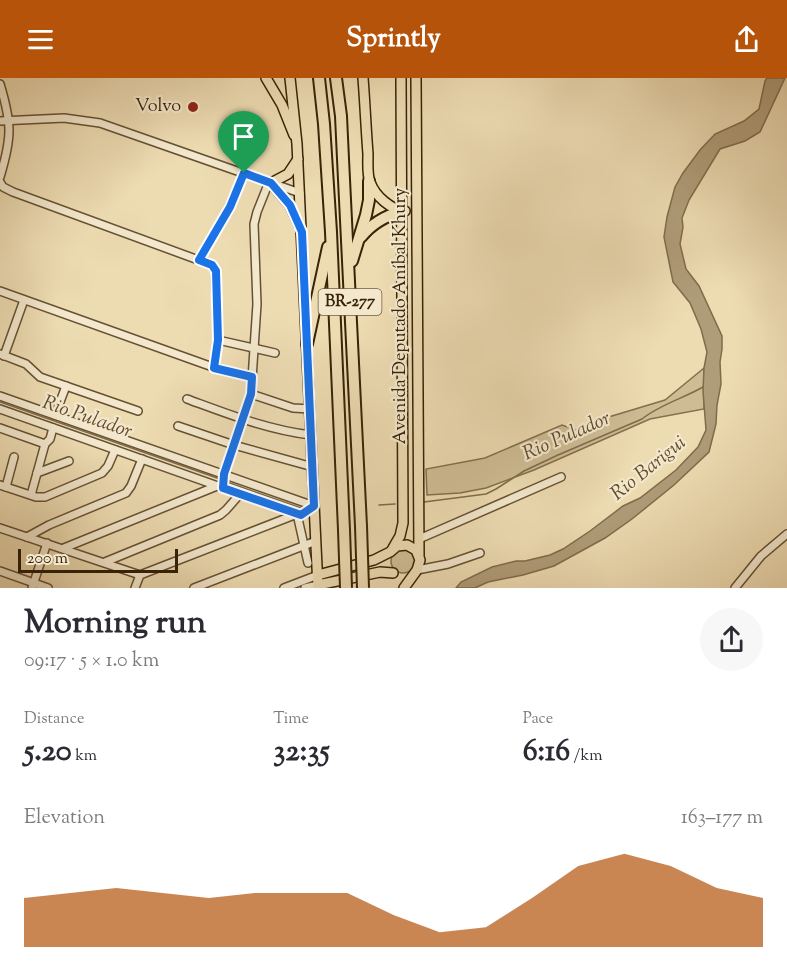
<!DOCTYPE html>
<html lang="en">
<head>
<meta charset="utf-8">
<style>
	:root { --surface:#fff; --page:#f7f7f7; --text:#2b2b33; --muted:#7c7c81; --accent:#b45309 }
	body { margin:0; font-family:"Sorts Mill Goudy",serif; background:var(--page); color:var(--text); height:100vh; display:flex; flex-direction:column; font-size:22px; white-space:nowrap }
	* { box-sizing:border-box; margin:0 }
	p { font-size:20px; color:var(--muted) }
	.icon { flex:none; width:33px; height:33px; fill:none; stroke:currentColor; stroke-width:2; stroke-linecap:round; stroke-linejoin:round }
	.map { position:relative; height:510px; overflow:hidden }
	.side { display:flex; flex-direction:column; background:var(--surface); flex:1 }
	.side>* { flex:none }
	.scale { position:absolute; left:18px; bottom:15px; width:160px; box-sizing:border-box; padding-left:6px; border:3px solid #382307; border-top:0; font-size:16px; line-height:21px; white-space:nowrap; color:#382307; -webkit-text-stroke:4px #f3e8cd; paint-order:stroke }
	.pin { position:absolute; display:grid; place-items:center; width:51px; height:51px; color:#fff; margin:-62px -26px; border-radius:50% 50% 50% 0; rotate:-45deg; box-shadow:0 0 6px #0007 }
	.pin .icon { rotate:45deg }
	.round { display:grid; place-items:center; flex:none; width:63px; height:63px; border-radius:32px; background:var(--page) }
	.head { display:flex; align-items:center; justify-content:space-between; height:102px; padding:0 24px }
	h1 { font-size:33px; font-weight:700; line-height:45px }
	.stats { display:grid; grid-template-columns:repeat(3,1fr); gap:9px; height:102px; padding:6px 24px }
	.stats div { display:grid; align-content:center }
	.stats b { font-size:30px; font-weight:700 }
	.stats small { font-size:16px; font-weight:400 }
	.stats p { font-size:16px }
	.chart { height:168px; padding:12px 24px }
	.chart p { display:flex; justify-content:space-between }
	.chart svg { width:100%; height:108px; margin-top:6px; fill:var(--accent); opacity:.7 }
	header { display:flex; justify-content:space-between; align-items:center; height:78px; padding:0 24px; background:var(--accent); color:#fff; font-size:27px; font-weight:700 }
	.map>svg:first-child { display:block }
	.green { fill:#cebc95; stroke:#83704e; stroke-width:1.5 }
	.water { fill:#af9c78; stroke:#7f6c4b; stroke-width:1.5 }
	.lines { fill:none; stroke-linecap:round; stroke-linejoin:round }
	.stream { stroke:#7f6c4b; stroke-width:1.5 }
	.minor-casing { stroke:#655132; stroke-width:10 }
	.major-casing { stroke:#382307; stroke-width:12 }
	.highway-casing { stroke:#382307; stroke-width:14 }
	.minor { stroke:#f3e8cd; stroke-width:7 }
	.major { stroke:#eddbb2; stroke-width:9 }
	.highway { stroke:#eddbb2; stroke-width:10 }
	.highway-bridge-casing { stroke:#382307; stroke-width:14; stroke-linecap:butt }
	.highway-bridge { stroke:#eddbb2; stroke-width:10 }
	.route-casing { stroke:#fff; stroke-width:12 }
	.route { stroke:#1a73e8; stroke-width:8 }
	.poi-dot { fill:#8f2418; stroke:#f3e8cd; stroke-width:2 }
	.labels { text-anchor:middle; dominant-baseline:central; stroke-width:4.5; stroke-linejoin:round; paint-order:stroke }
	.shield { fill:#f3e8cd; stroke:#705e42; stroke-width:1.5 }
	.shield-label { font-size:16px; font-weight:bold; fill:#382307 }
	.poi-label { font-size:18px; fill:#382307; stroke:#f3e8cd; text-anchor:end }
	.street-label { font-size:18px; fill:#382307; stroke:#f3e8cd }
	.water-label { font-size:20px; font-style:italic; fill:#624d2f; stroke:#f3e8cd }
</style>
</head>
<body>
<header><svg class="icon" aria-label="menu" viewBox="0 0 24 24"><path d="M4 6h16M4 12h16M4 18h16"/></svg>Sprintly<svg class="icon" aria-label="share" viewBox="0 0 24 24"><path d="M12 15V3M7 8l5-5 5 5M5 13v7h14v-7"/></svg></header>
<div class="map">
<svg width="787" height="510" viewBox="0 0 787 510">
	<rect width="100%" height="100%" fill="#eddbb2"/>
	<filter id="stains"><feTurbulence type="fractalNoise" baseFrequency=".00333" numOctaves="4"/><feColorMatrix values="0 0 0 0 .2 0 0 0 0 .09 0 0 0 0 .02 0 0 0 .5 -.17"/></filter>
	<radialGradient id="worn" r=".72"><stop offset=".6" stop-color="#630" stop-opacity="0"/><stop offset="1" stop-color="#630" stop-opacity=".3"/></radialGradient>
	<g class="green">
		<polygon points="704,290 704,331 650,341 534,392 486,410 460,415 427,417 426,391 485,380 562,347 576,352 602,341 665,322"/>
		<circle cx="403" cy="483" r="12"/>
	</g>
	<polygon class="water" points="767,0 785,0 760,54 745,63 720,71 689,122 682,140 683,149 680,166 686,191 699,208 722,258 722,271 720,284 721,306 717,327 716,346 709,374 674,407 632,441 605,460 554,488 523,497 488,504 475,510 456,510 461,504 492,489 516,483 525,483 550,477 563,471 590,453 623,428 640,420 676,392 698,369 706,352 703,313 704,290 707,274 701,251 690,225 673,204 664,159 667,139 675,109 683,95 700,72 715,56 744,43 759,31 765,3"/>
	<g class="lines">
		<g class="stream">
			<polyline points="0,324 220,401"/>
			<polyline points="227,404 301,430"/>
			<path d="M 424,424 L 486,416 L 496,411 L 524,393 L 558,377 L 642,341 C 659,327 684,320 703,309"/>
			<polyline points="379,427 395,426"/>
		</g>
		<defs>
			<g id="minor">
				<path d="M 0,6 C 12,46 12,59 0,99"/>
				<polyline points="0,43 64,40 100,45 300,115"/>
				<polyline points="0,104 3,109 13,114 212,187 215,193 218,262 214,290"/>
				<polyline points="199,182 226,136 244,95"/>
				<polyline points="0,213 221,292 252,299"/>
				<polyline points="218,262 275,275"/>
				<polyline points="0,276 26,286 40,299 138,333"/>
				<polyline points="4,278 24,222"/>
				<polyline points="251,316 293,330 310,331"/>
				<polyline points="0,318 314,428"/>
				<path d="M 187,321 C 228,336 268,352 311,357"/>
				<polyline points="0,331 297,436 303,436 314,428"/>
				<polyline points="55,337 66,308"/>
				<polyline points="178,348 234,367 313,389"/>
				<polyline points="0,350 45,366"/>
				<polyline points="37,395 69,383"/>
				<polyline points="0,407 36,419 45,419 102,395 108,388 115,372"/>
				<polyline points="6,409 14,379"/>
				<polyline points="223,410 224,396 251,316 257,226 254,146 257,134 269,104"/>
				<polyline points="31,417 45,366 50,361 53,350"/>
				<polyline points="0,450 140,497"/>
				<polyline points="27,459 49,447 126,415 131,408 142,381"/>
				<polyline points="419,461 561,399"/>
				<polyline points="64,470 217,408"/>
				<polyline points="105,484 220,437 226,432 240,416"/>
				<polyline points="417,492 448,486 480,475"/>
				<polyline points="0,493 48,510"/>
				<polyline points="32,510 47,465"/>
				<polyline points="135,510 140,497 297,436 308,485"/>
				<polyline points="194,510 316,463"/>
				<polyline points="284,510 318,497"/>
				<polyline points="305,510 318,507"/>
				<polyline points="735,510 761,478 787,456"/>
			</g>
			<g id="major">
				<polyline points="266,0 282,27 294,57"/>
				<polyline points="290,0 297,66 318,510"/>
				<path d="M 363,0 C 365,25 366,51 368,76 C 368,85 367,96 370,104 C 375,118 391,132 405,133"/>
				<polyline points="416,0 419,477"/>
				<polyline points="298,81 288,96 271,105 290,127 299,147"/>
				<polyline points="393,470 400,458 403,445 401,0"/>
				<polyline points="318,497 374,482 390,474 397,468 407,467 416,472 420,482 417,492 404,510"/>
				<polyline points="318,507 380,494 393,495"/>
			</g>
			<g id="highway">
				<polyline points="319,0 324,46 331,154 344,452"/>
				<polyline points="336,0 341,38 343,81 361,448"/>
				<path d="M 361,159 C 372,145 385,138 402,133"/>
				<polyline points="352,183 366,137 369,122 369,103"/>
				<polyline points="307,266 328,169"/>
			</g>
		</defs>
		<use href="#minor" class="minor-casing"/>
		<use href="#major" class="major-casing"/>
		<use href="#highway" class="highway-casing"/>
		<use href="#minor" class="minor"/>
		<use href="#major" class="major"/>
		<use href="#highway" class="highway"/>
		<defs>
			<g id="highway-bridge">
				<polyline points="361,448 363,510"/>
				<polyline points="344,452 346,510"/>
			</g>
		</defs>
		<use href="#highway-bridge" class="highway-bridge-casing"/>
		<use href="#highway-bridge" class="highway-bridge"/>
	</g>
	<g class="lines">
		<defs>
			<polygon id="route" points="244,95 271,105 290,127 302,154 314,428 301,437 223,410 224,396 251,316 252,299 214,290 218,262 216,193 212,187 199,182 230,129"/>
		</defs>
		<use href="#route" class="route-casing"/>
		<use href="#route" class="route"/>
	</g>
	<circle class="poi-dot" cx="193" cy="29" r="6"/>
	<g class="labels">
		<rect class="shield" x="318.5" y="211" width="63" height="26" rx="4.5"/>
		<g class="shield-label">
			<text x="350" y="224">BR-277</text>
		</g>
		<g class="poi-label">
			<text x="181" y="29">Volvo</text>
		</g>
		<g class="street-label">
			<text transform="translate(401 238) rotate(-90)">Avenida Deputado Aníbal Khury</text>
		</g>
		<g class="water-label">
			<text transform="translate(87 340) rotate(19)">Rio Pulador</text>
			<text transform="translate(567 359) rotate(-24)">Rio Pulador</text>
			<text transform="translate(649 391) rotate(-39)">Rio Barigui</text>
		</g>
	</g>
	<rect width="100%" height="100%" filter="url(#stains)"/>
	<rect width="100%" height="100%" fill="url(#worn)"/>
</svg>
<div class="scale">200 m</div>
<div class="pin" style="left:244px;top:95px;background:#1e9e55"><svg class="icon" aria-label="arrive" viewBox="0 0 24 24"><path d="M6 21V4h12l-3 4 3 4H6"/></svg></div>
</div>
<section class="side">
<div class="head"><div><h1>Morning run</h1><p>09:17 · 5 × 1.0 km</p></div><a class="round"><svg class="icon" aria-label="share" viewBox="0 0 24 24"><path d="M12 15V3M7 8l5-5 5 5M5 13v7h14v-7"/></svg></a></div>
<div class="stats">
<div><p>Distance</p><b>5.20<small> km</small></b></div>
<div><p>Time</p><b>32:35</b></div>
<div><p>Pace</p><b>6:16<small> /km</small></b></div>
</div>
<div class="chart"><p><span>Elevation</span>163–177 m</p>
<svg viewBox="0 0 160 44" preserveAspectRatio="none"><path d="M0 44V24L10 22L20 20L30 22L40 24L50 22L60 22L70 22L80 31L90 38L100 36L110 24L120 11L130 6L140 11L150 20L160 24V44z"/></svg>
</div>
</section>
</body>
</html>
